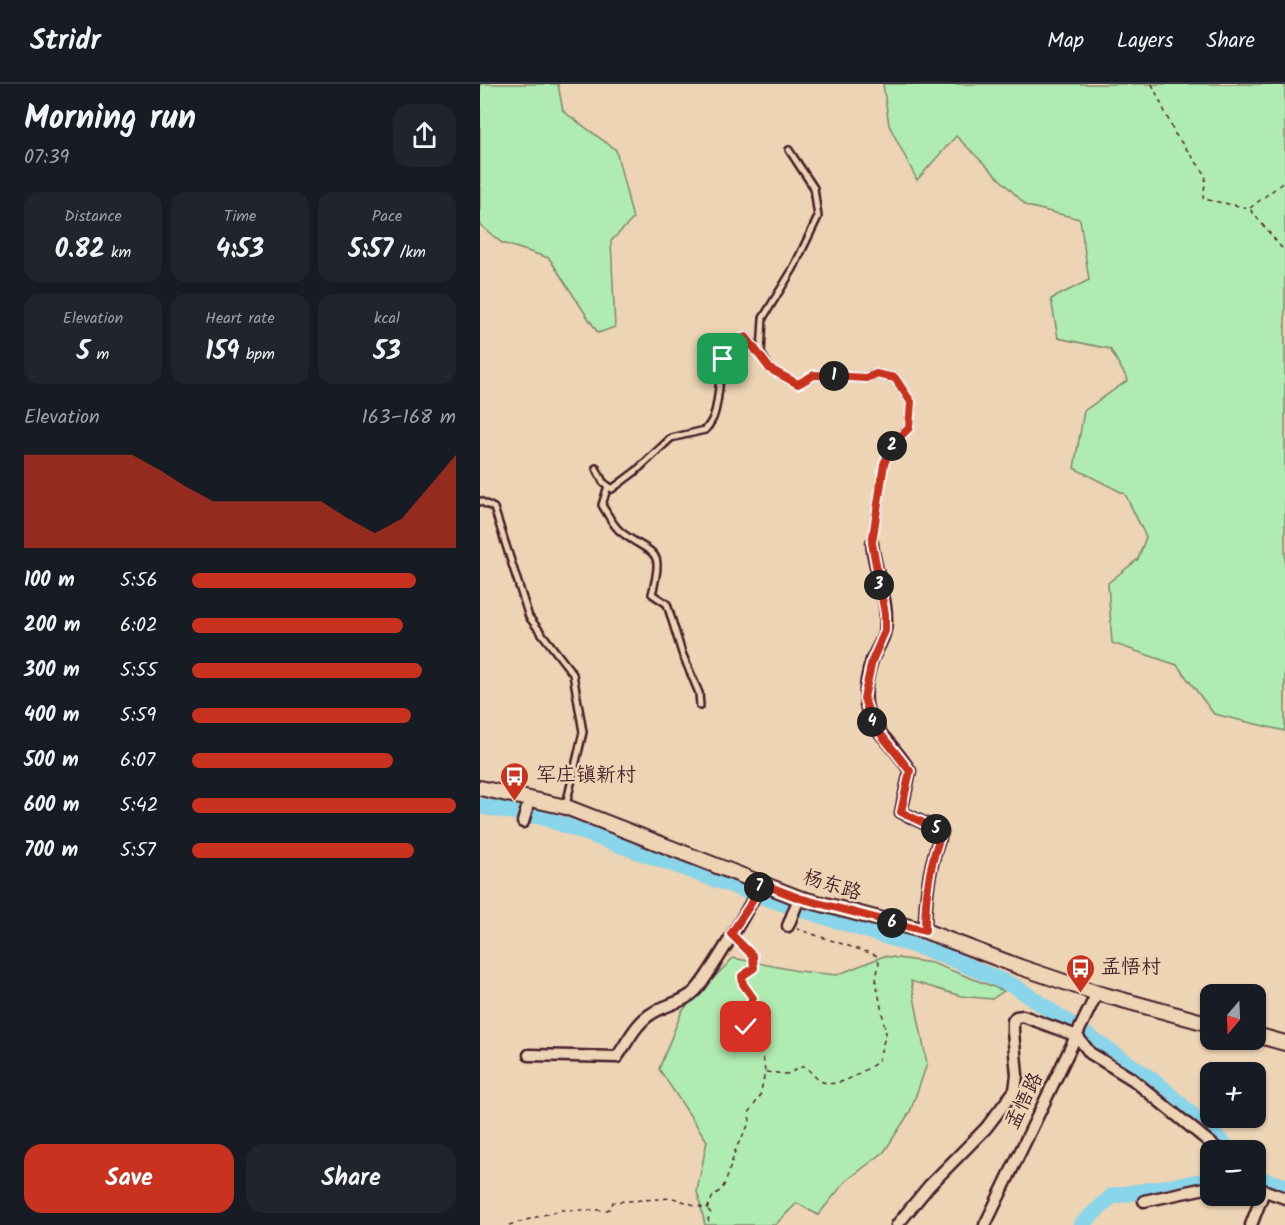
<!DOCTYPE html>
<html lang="en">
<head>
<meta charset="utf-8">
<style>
	:root { --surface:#171b24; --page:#20242c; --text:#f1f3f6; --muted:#9ea1a6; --line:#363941; --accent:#c8321e }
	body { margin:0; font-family:Kalam,"LXGW WenKai TC",sans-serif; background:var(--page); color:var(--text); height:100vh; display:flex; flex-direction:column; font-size:22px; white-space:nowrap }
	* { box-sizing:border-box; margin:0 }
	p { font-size:20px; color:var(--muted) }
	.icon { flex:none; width:33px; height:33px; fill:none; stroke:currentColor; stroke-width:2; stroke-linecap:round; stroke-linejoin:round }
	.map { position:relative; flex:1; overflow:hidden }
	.sheet { display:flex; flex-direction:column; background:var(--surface); width:480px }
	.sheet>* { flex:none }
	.needle { width:39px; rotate:199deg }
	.fabs { position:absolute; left:720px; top:900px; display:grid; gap:12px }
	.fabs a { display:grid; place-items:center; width:66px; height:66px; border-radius:12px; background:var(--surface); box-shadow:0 2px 4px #0004; font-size:30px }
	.pin { position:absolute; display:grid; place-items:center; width:51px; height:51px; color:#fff; margin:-26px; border-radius:12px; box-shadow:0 3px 9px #0006 }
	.km { position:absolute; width:30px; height:30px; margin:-15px; border-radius:50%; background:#222; color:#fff; font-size:16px; line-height:30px; text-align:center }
	.round { display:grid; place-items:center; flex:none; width:63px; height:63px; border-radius:18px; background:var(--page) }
	.overview { display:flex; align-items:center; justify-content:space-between; height:102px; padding:0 24px }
	h1 { font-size:33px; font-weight:700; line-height:45px }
	.figures { display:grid; grid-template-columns:repeat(3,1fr); gap:9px; height:102px; padding:6px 24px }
	.figures div { display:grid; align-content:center; border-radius:15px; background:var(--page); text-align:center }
	.figures b { font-size:26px; font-weight:700 }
	.figures small { font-size:16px; font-weight:400 }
	.figures p { font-size:16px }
	.chart { height:168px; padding:12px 24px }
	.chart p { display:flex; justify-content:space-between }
	.chart svg { width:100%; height:108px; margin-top:6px; fill:var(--accent); opacity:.7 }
	.cta { display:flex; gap:12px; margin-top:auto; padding:12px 24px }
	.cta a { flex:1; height:69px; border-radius:18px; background:var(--accent); color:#fff; font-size:24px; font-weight:700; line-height:69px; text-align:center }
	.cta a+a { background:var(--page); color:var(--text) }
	ul { padding:0 24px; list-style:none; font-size:20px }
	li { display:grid; grid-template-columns:96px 72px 1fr; align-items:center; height:45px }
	li i { height:15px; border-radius:8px; background:var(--accent) }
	header { display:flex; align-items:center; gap:36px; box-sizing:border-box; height:84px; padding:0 30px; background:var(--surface); border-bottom:2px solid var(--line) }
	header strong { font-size:28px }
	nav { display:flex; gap:33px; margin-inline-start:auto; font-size:21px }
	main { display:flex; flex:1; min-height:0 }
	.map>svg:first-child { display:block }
	.green { fill:#b0ecb1; stroke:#7d866e; stroke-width:1.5 }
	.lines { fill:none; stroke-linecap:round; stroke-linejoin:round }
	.river { stroke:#89d5e9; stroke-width:16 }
	.service-casing { stroke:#4a1f2b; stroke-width:10 }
	.minor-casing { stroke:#4a1f2b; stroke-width:15 }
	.tertiary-casing { stroke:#4a1f2b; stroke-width:18 }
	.path { stroke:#4a1f2b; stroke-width:1.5; stroke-dasharray:4.5 4.5; stroke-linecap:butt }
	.service { stroke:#ecd4b4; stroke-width:5 }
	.minor { stroke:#ecd4b4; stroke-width:10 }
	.tertiary { stroke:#ecd4b4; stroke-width:14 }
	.route-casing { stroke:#fff; stroke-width:12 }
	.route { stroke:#c8321e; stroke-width:8 }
	.labels { text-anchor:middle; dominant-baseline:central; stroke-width:5; stroke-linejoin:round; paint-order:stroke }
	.poi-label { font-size:20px; fill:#4a1f2b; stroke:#ecd4b4; text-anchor:start }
	.street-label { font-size:20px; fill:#4a1f2b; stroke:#ecd4b4 }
</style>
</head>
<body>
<header>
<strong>Stridr</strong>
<nav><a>Map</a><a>Layers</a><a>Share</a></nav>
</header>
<main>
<section class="sheet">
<div class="overview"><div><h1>Morning run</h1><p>07:39</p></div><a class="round"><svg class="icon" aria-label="share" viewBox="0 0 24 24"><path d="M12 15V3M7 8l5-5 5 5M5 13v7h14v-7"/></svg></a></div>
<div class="figures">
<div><p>Distance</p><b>0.82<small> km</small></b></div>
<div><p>Time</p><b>4:53</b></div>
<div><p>Pace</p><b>5:57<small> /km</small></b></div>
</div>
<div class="figures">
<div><p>Elevation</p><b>5<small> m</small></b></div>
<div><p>Heart rate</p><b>159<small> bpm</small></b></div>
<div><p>kcal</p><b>53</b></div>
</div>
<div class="chart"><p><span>Elevation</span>163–168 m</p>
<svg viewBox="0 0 160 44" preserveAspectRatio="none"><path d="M0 44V6L10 6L20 6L30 6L40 6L50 12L60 19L70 25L80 25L90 25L100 25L110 25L120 32L130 38L140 32L150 19L160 6V44z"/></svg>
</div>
<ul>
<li><b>100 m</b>5:56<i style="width:85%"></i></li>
<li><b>200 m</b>6:02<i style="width:80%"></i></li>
<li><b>300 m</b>5:55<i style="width:87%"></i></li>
<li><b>400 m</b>5:59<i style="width:83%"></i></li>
<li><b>500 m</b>6:07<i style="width:76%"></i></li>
<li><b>600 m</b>5:42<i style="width:100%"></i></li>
<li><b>700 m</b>5:57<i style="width:84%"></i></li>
</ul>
<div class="cta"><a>Save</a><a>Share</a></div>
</section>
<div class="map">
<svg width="805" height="1141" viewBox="0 0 805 1141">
	<rect width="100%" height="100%" fill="#ecd4b4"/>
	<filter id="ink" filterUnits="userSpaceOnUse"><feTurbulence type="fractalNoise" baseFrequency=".0167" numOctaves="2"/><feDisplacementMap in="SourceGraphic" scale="12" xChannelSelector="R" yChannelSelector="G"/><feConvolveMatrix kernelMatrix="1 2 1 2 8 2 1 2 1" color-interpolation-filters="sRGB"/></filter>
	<g filter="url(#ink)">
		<g class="green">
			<polygon points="0,0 78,0 83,27 136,66 153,135 131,157 135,243 118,249 69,174 22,159 0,141"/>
			<polygon points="403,0 805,0 805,647 734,630 697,581 632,559 628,499 658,475 666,453 645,410 594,384 604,327 648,296 630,265 578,254 571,215 609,196 600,135 547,122 476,52 437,96 409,41"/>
			<polygon points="404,872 452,879 524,907 512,915 481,912 431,897 447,980 430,1028 404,1068 366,1097 338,1131 317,1119 295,1141 225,1141 217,1107 227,1057 179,985 202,927 253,874 318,887 357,891"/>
		</g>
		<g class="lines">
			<g class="river">
				<polyline points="0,722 62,733 292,816 463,871 536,903 677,999 750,1066"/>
				<polyline points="776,1094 805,1102"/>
				<polyline points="601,1141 632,1112 730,1096"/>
			</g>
			<defs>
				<g id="service">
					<polyline points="309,66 334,104 338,133 313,185 283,234 281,269 290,285 318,300 334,291 386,294 396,290 415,294 431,318 429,343 413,360 404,380 392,459"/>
					<path d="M 116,384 L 123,398 L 132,405 L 156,387 L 191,354 L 225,346 C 228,343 231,338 233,334 C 244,307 232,266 266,253 L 281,269"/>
					<path d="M 128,402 L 122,421 C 127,429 133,442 141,448 C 173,473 185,461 172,510 L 187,520 L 202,569 L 219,609 L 220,622"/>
					<polyline points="0,417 14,424 49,533 93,590 103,648 86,721"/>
				</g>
				<g id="minor">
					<path d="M 392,459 C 394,487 410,518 405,546 C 403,557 396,566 392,576 C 372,640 401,641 430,687 L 421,728 L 462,748 C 449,780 445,812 445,847"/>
					<polyline points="43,738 50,714"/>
					<polyline points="308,842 319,814"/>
					<path d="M 49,971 L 137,973 C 147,959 156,939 171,930 C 185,920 204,919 216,906 C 227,894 277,813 280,799"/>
					<polyline points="780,1105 805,1114"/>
					<polyline points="664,1117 730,1103"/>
					<polyline points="417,1141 449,1102 506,1044 535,1006 537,991 533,948 533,937 536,933 543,932 597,952 610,969 652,995 739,1066"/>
					<polyline points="505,1141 617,909"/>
					<polyline points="771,1141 783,1110 780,1105 776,1103"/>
				</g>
				<g id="tertiary">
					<polyline points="0,704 86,723 319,814 445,847 540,883 617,909 730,940"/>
					<polyline points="776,951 805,959"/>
				</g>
			</defs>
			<use href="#service" class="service-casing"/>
			<use href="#minor" class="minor-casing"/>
			<use href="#tertiary" class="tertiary-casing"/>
			<g class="path">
				<polyline points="672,0 695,50 726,91 723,115 769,124 805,168"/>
				<polyline points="770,124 805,97"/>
				<path d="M 286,988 L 307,990 L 324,982 C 330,986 336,996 343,998 C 360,1005 384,986 398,978 L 406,949 L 396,897 L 399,878 L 396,871 L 317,845"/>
				<polyline points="228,1126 231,1129 228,1135 230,1141"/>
				<path d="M 29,1141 L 81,1126 L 127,1126 L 131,1124 L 133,1118 L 193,1114 L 227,1125 L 233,1112 L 242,1105 L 246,1097 L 256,1064 L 270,1038 L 269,1029 L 280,1012 L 285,988 L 284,978 L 276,959 L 265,950 C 267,939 268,924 273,914 L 263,900 L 262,892 L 274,884 L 273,872 L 260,858"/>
			</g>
			<use href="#service" class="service"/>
			<use href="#minor" class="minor"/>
			<use href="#tertiary" class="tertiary"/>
		</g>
	</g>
	<g class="lines" filter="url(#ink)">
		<defs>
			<path id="route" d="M 243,275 L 258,256 L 266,253 L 290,285 L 318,300 L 334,291 L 386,294 L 396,290 L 415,294 L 431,318 L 429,344 L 413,360 L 404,380 L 392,459 L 405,530 L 405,547 L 392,577 L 384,614 L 392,639 L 430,687 L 421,728 L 462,748 C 449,780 445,812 445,847 L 319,814 L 280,799 L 270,821 L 251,850 L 273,872 L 274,884 L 262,892 L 263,900 L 273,914 C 268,922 269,933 266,943"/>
		</defs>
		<use href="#route" class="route-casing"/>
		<use href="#route" class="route"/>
	</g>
	<defs>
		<symbol id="bus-pin" viewBox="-11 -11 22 30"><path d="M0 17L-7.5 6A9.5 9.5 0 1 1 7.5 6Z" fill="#c8321e" stroke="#ecd4b4"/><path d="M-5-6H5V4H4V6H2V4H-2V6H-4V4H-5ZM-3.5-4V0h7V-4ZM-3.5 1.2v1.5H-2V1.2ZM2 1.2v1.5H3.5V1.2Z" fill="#fff"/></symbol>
	</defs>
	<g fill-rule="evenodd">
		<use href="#bus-pin" x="18" y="676" width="33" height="45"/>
		<use href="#bus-pin" x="584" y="868" width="33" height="45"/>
	</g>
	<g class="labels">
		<g class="poi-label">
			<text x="56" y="692">军庄镇新村</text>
			<text x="621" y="884">孟悟村</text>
		</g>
		<g class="street-label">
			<text transform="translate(352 802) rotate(17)">杨东路</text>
			<text transform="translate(545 1017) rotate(-64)">孟悟路</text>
		</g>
	</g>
</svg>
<div class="fabs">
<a><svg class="needle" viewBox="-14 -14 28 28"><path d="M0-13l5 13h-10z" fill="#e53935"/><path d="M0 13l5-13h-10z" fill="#9ea1a6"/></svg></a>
<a>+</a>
<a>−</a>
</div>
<div class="pin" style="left:243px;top:275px;background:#1e9e55"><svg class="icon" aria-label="arrive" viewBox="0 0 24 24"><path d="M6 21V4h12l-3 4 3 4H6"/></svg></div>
<div class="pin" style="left:266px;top:943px;background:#d93025"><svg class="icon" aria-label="check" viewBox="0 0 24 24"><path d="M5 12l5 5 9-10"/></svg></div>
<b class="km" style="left:354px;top:292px">1</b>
<b class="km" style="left:412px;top:362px">2</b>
<b class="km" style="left:399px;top:501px">3</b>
<b class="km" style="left:392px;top:638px">4</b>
<b class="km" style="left:456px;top:745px">5</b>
<b class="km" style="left:412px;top:839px">6</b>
<b class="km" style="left:279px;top:803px">7</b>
</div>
</main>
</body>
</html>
